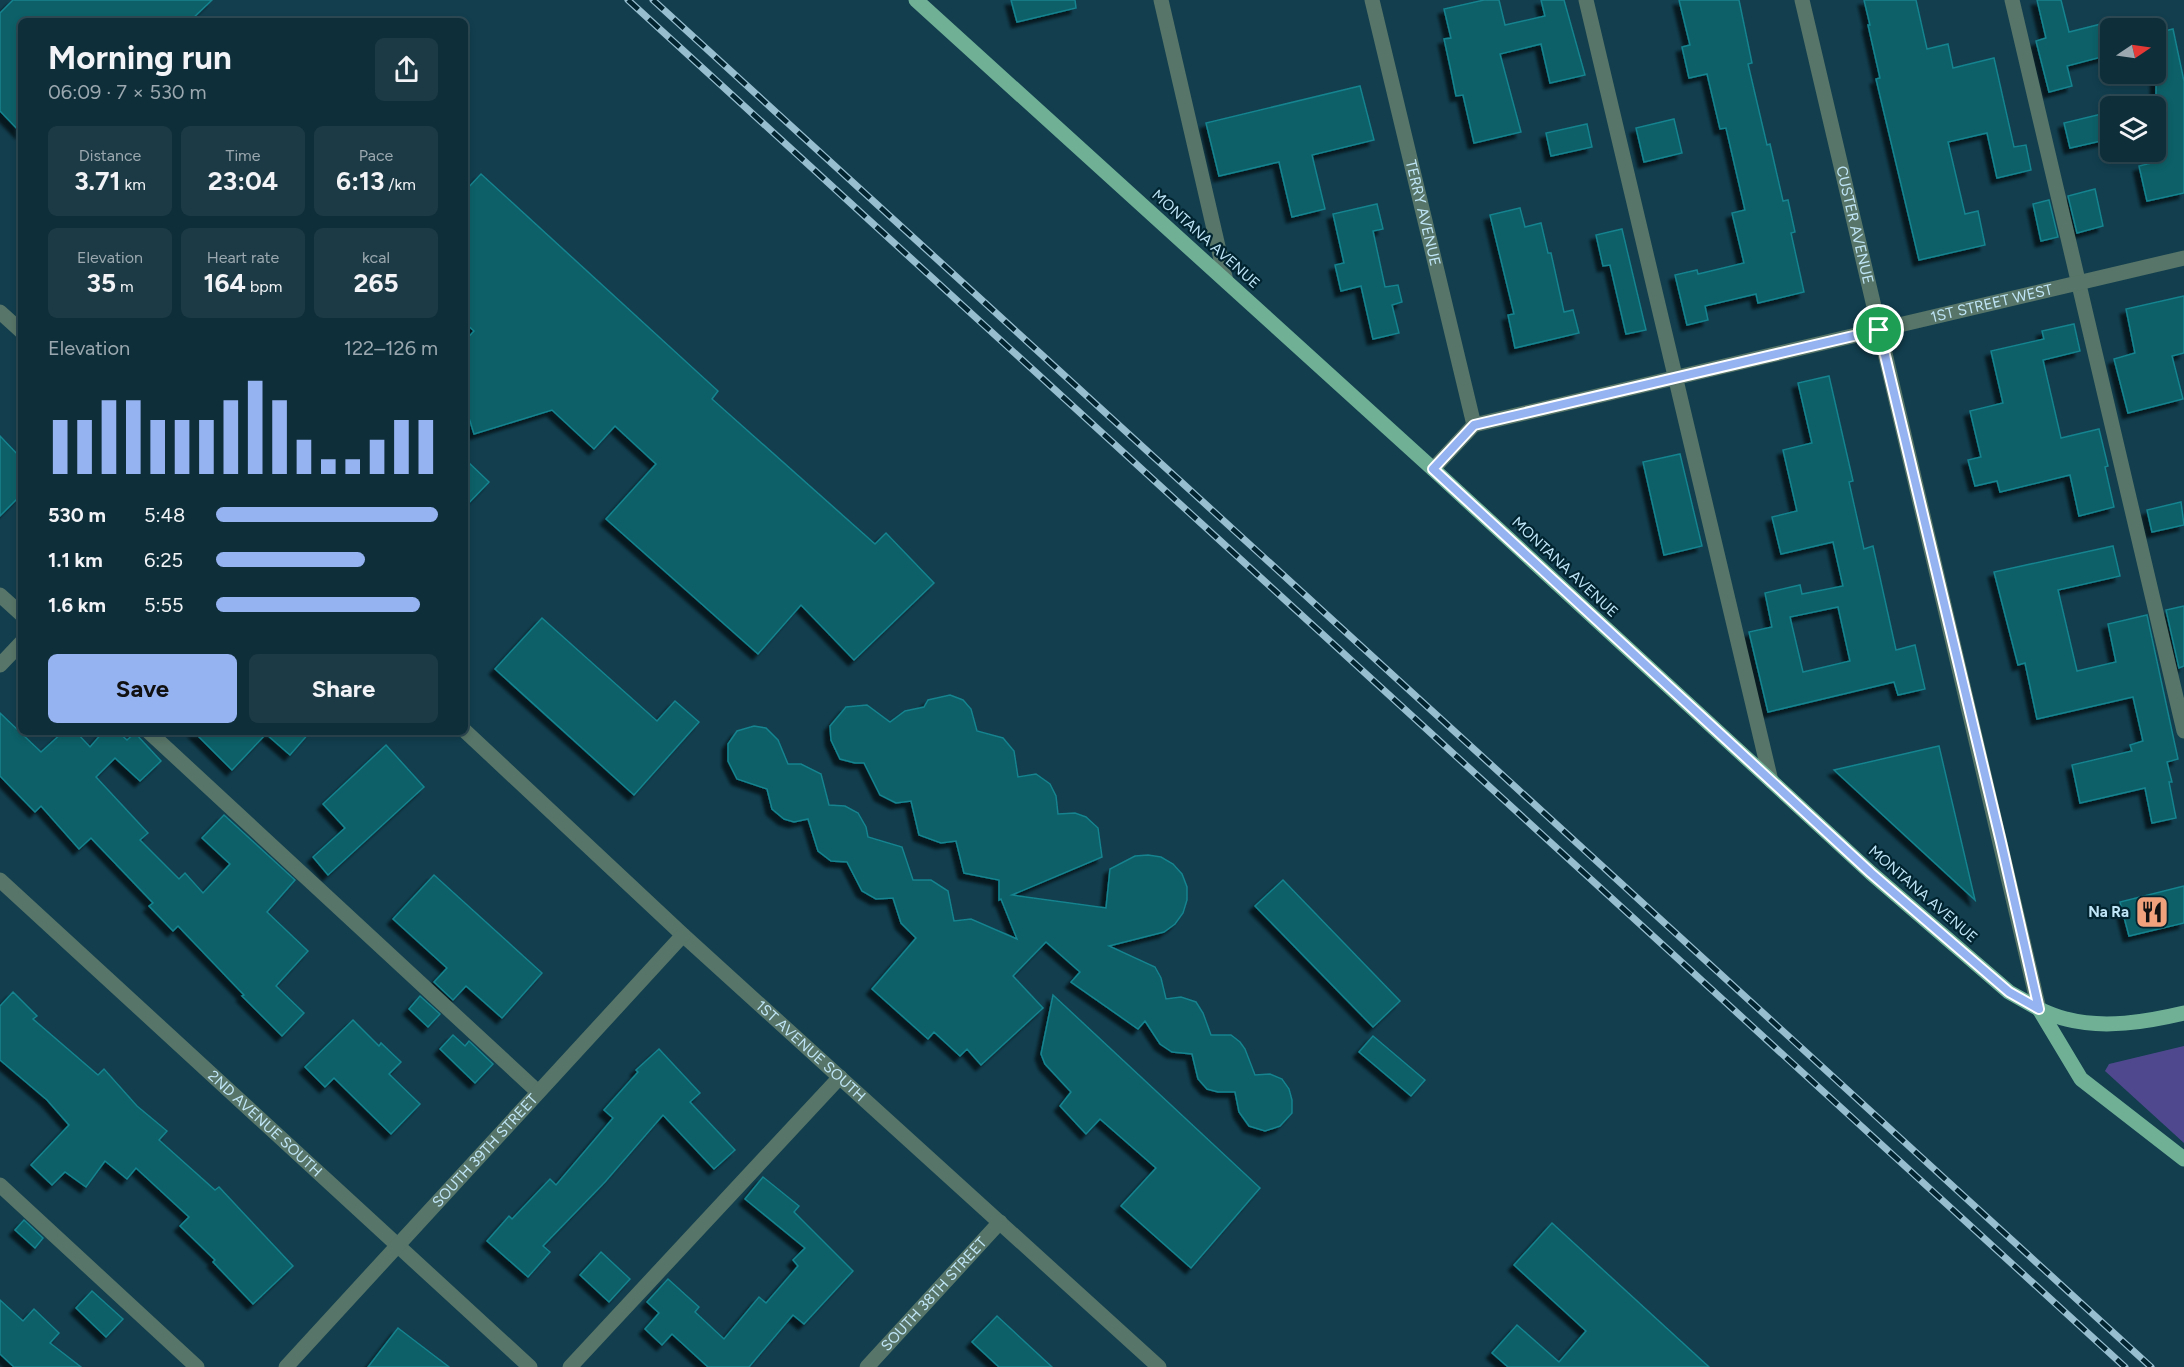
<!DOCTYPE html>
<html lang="en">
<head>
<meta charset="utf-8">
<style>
	:root { --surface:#0e2e3a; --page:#1c3a45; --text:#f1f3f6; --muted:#9ba8af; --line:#2e4a54; --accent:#95b2f1 }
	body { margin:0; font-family:Figtree,sans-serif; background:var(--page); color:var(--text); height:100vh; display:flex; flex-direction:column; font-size:22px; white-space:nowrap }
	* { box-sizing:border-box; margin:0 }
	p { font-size:20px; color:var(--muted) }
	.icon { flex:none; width:33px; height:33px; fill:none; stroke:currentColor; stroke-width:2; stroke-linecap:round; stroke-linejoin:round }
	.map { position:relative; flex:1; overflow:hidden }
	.panel { position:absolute; left:18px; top:18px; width:450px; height:717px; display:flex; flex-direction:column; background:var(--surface); border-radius:9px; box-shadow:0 3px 9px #0003,0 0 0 2px var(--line) }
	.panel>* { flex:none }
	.needle { width:39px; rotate:77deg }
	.tools { position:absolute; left:2100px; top:18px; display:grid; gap:12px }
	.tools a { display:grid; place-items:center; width:66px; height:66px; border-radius:9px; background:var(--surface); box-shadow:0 3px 9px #0003,0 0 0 2px var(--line); font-size:30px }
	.pin { position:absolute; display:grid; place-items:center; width:51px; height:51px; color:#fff; margin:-26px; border:3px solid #fff; border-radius:50%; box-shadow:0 2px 6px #0007 }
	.round { display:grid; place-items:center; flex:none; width:63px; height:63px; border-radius:9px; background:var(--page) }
	.head { display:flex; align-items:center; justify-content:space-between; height:102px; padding:0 30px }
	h1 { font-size:33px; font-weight:700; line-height:45px }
	.figures { display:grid; grid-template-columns:repeat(3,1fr); gap:9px; height:102px; padding:6px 30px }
	.figures div { display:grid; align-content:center; border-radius:9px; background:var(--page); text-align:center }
	.figures b { font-size:26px; font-weight:700 }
	.figures small { font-size:16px; font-weight:400 }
	.figures p { font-size:16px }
	.chart { height:168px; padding:12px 30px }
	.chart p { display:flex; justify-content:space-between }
	.chart svg { width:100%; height:108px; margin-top:6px; stroke:var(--accent); stroke-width:6 }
	.action { display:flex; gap:12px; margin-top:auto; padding:12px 30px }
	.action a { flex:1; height:69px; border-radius:9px; background:var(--accent); color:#111; font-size:24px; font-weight:700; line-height:69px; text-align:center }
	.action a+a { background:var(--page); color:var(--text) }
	ul { padding:0 30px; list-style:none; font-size:20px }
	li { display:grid; grid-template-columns:96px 72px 1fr; align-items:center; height:45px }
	li i { height:15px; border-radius:8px; background:var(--accent) }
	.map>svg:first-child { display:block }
	.green { fill:#50488f }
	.building { fill:#0d6068; stroke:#14838e; stroke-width:1.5; fill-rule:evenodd; filter:url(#shadow) }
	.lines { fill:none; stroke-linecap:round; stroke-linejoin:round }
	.minor { stroke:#577568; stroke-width:15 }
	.major { stroke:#70b196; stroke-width:15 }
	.rail-casing { stroke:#97becf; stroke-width:7 }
	.rail { stroke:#012430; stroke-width:4.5; stroke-dasharray:14; stroke-linecap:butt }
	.route-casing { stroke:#fff; stroke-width:12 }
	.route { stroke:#95b2f1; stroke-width:8 }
	.labels { text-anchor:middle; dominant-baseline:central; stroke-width:4.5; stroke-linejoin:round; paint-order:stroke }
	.street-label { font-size:15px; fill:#bfe5f6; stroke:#012430 }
	.poi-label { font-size:15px; font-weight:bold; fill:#bfe5f6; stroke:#012430; text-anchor:end }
</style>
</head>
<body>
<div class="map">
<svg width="2184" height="1367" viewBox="0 0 2184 1367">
	<defs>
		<filter id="shadow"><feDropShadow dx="-5.5" dy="5.5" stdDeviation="1.5" flood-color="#0009"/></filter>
	</defs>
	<rect width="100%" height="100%" fill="#123e4e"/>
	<polygon class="green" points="2184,1046 2184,1143 2105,1071 2109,1064"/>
	<g class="building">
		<polygon points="13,0 212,0 190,21 21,21 21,133 0,111 0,13"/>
		<polygon points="1011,0 1075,0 1076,8 1017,22"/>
		<polygon points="1484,0 1499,0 1505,25 1545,16 1541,0 1564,0 1585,75 1550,83 1541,44 1500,54 1521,132 1474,143 1463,95 1456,96 1451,71 1444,39 1451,38 1444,9"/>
		<polygon points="1679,0 1739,0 1752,63 1748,64 1767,145 1770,144 1783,201 1788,200 1795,232 1791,233 1804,292 1758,303 1756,294 1705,306 1708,320 1687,325 1675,275 1697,270 1698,274 1744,263 1732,213 1745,210 1726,128 1720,129 1707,74 1689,78 1682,47 1690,45"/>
		<polygon points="1864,0 1916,0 1927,49 1948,44 1953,68 1994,58 2014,147 2026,145 2031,170 1997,178 1987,133 1948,142 1965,214 1978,211 1985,245 1919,260 1876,79 1880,78 1868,25 1870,25"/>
		<polygon points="2037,0 2061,0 2069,32 2101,24 2109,55 2067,66 2072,86 2049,92 2036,41 2046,38"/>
		<polygon points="2173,29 2184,81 2184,193 2147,201 2139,166 2156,162 2156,33"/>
		<polygon points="1360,86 1374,140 1312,155 1325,209 1292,217 1279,162 1219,176 1206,123"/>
		<polygon points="2110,112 2110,139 2070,148 2064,123"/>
		<polygon points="1674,119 1682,153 1644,162 1636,128"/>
		<polygon points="1587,124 1592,147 1551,156 1546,133"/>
		<polygon points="481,174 718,391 712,399 875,544 886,533 934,583 854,660 801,605 758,654 606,519 656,464 615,426 594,449 552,410 474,434 465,405 465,341 474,331 465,323 465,191"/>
		<polygon points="2095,189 2103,226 2077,233 2068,196"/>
		<polygon points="2049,200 2058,237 2041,241 2033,204"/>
		<polygon points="1377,204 1383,229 1373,231 1385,287 1398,285 1402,302 1392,305 1399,333 1373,339 1361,286 1341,291 1335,265 1344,263 1333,214"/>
		<polygon points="1520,208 1525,227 1541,223 1548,253 1551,253 1564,312 1573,310 1579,333 1515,348 1508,315 1514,314 1490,215"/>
		<polygon points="1622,229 1646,330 1626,334 1610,265 1603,266 1596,235"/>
		<polygon points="2184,296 2184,353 2172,356 2183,399 2128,413 2114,359 2135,353 2126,309"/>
		<polygon points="2074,324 2080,351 2043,360 2061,438 2099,429 2108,466 2105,467 2114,507 2079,516 2070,475 2000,492 1997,481 1975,486 1968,460 1981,457 1970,411 2003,403 1991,351 2044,339 2042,331"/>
		<path d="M 1829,376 L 1853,481 L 1849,482 L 1864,549 L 1873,546 L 1896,650 L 1915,645 L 1925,689 L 1898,695 L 1894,682 L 1768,712 L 1749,632 L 1772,627 L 1765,593 L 1800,585 L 1802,594 L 1843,586 L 1833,542 L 1781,554 L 1772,517 L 1797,511 L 1783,450 L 1812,443 L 1798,383 ZM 1838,607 L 1850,661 L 1803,672 L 1790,617 Z"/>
		<polygon points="0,436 21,458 21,495 0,516"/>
		<polygon points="1680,454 1702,546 1664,555 1643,462"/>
		<polygon points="465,459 489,482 465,507"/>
		<polygon points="2181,502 2184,525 2152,532 2147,510"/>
		<polygon points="2113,546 2120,576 2058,590 2077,671 2116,662 2108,624 2147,615 2178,759 2167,762 2172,782 2169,782 2176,818 2152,823 2145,788 2080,803 2072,765 2132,751 2130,745 2143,741 2133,697 2037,719 2025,663 2018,665 1994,572"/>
		<polygon points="2184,606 2184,666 2179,668 2166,610"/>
		<polygon points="542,618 657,721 675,701 699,722 634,795 495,669"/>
		<polygon points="950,695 963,700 971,709 977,731 1003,738 1014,751 1018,777 1036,774 1050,784 1056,796 1058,814 1075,813 1086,817 1098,828 1102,857 1012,895 1106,908 1110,869 1135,856 1148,855 1161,857 1173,864 1182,874 1187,887 1187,900 1183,913 1175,924 1164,932 1109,946 1155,967 1161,978 1166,999 1181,997 1196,1002 1203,1013 1211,1035 1231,1035 1240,1042 1245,1049 1255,1075 1270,1074 1282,1079 1289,1089 1292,1100 1292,1113 1280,1126 1265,1131 1249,1126 1239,1112 1235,1092 1218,1092 1207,1089 1198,1079 1192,1054 1172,1052 1160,1044 1145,1021 1138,1029 1071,982 1080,972 1046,942 1013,976 1043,1008 981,1065 967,1049 960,1056 934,1032 928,1039 872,989 916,938 901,923 893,898 876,899 862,891 847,862 831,861 818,851 808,819 794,822 784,819 772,809 767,789 737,779 728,761 728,744 737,731 754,726 766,728 778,740 788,764 801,764 821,774 829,805 845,806 858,813 866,827 868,837 902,847 913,880 931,880 948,891 954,921 971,919 1017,939 1001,899 999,900 999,880 964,873 956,841 941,843 919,835 911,801 896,803 880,795 864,763 855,763 840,759 831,740 830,726 846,707 867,705 890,722 905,711 924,707 928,700"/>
		<polygon points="0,713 41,752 63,732 76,732 90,747 103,732 118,732 127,740 135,733 161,761 140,781 115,758 96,777 148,833 140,840 179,879 185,873 203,893 230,864 202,838 224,815 295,880 267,912 308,951 276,986 304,1013 282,1036 242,996 244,995 178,926 173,931 149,906 153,903 91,838 79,849 41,806 35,812 0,776"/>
		<polygon points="194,732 310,732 290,755 266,734 232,770"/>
		<polygon points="386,745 424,787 328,875 313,857 345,828 323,804"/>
		<polygon points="1939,746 1975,900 1834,770"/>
		<polygon points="434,875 542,973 502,1018 466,986 453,1000 434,982 447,968 393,919"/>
		<polygon points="1283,880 1400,1001 1373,1027 1255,906"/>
		<polygon points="2184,886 2184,923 2129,936 2120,902"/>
		<polygon points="13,992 37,1016 33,1019 98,1075 104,1069 137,1106 167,1131 159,1140 215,1190 219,1187 293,1266 253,1304 213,1262 215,1260 180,1226 189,1217 136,1168 127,1179 105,1161 86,1187 65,1172 52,1185 31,1165 69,1125 47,1100 0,1060 0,1006"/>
		<polygon points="1053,995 1260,1188 1191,1268 1121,1206 1156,1168 1100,1119 1086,1134 1060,1106 1071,1092 1045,1064 1041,1054"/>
		<polygon points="420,996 440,1014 428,1027 409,1009"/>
		<polygon points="353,1020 379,1046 381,1043 401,1062 389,1074 420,1104 391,1134 334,1078 325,1087 305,1067"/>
		<polygon points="453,1035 465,1046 469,1041 493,1064 475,1083 440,1049"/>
		<polygon points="1373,1036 1425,1080 1411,1096 1359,1052"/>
		<polygon points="659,1049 700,1093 690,1102 735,1150 714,1169 663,1115 605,1182 543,1246 550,1252 528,1277 487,1241 509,1216 512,1219 550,1179 556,1185 613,1118 604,1110 638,1072 636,1070"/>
		<polygon points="763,1177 799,1206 794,1212 853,1271 804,1324 793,1315 749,1367 708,1367 672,1334 662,1345 645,1329 659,1313 647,1302 668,1279 699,1307 695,1312 724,1339 759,1297 766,1303 798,1266 793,1260 805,1248 745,1199"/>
		<polygon points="24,1220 43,1238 35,1248 15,1230"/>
		<polygon points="1552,1223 1709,1367 1508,1367 1492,1353 1517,1325 1559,1362 1586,1331 1514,1265"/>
		<polygon points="601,1252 630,1279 609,1302 580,1275"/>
		<polygon points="92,1291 123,1319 106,1337 76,1308"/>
		<polygon points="0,1300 23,1321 34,1309 59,1333 50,1343 81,1367 14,1367 0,1354"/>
		<polygon points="997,1316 1052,1367 999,1367 972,1342"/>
		<polygon points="398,1328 449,1367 368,1367"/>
	</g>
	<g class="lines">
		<g class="minor">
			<polyline points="1161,0 1226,281"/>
			<path id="s1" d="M 1372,0 L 1474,425"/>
			<polyline points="1586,0 1771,781"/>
			<path id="s2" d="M 1802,0 L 2039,1009"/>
			<polyline points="2012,0 2184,731"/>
			<polyline points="0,312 21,331"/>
			<path id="s3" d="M 1433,469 L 1474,425 L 2184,258"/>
			<polyline points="0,595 21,614"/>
			<polyline points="0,665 21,643"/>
			<path id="s4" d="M 465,731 L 683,935 L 1159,1367"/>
			<polyline points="149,732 538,1092"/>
			<path id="s5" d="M 0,880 L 530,1367"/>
			<polyline points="0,1185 197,1367"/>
			<path id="s6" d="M 286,1367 L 683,935"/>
			<polyline points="570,1367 840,1077"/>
			<path id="s7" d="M 867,1367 L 1000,1222"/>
		</g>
		<g class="major">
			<polyline points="916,0 1433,469 1871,873 2009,992 2039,1009 2081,1079 2184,1159"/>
			<path d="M 2039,1009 C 2048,1013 2057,1017 2066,1019 C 2104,1029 2146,1022 2184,1013"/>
		</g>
		<defs>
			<g id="rail">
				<polyline points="628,0 2125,1367"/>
				<polyline points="653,0 2151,1367"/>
			</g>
		</defs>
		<use href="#rail" class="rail-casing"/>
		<use href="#rail" class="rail"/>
	</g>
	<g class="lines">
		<defs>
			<polygon id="route" points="1879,330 2001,842 2039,1009 2009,992 1871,873 1433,469 1474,425"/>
		</defs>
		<use href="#route" class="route-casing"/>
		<use href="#route" class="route"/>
	</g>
	<defs>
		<symbol id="restaurant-square" viewBox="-11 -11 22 22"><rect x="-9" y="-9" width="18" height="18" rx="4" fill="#f1a17c" stroke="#012430"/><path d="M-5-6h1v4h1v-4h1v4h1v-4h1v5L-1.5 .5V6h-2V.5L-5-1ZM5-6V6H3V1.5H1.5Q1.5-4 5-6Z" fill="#111"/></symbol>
	</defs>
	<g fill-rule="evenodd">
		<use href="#restaurant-square" x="2133" y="893" width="38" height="38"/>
	</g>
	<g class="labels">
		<g class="street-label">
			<text stroke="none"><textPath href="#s1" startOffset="219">TERRY AVENUE</textPath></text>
			<text stroke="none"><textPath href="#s2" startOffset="231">CUSTER AVENUE</textPath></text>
			<text transform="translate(1206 239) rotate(42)">MONTANA AVENUE</text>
			<text stroke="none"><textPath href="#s3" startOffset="592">1ST STREET WEST</textPath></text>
			<text transform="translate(1565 567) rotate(43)">MONTANA AVENUE</text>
			<text transform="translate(1923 894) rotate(41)">MONTANA AVENUE</text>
			<text stroke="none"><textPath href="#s4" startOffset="471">1ST AVENUE SOUTH</textPath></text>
			<text stroke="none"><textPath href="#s5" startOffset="360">2ND AVENUE SOUTH</textPath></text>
			<text stroke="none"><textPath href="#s6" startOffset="294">SOUTH 39TH STREET</textPath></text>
			<text stroke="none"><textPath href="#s7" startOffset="99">SOUTH 38TH STREET</textPath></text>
		</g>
		<g class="poi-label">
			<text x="2129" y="912">Na Ra</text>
		</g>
	</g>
</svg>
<div class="tools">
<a><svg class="needle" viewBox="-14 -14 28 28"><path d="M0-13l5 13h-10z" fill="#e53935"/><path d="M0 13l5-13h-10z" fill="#9ba8af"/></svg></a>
<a><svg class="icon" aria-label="layers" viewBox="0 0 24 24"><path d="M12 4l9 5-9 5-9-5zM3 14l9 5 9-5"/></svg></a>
</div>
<div class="pin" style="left:1879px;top:330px;background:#1e9e55"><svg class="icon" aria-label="arrive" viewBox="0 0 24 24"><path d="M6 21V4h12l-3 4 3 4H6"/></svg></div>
<section class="panel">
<div class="head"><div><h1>Morning run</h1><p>06:09 · 7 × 530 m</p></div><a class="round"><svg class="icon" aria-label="share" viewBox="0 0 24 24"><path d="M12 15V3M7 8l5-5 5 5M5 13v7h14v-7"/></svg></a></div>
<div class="figures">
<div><p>Distance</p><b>3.71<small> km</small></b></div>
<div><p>Time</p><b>23:04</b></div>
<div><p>Pace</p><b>6:13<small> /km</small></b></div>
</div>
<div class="figures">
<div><p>Elevation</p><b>35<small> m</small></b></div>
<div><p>Heart rate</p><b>164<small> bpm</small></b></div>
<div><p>kcal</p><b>265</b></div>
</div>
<div class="chart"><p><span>Elevation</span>122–126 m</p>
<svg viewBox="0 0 160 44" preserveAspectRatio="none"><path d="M5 44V22M15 44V22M25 44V14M35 44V14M45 44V22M55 44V22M65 44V22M75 44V14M85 44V6M95 44V14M105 44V30M115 44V38M125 44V38M135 44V30M145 44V22M155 44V22"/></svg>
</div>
<ul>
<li><b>530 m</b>5:48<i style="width:100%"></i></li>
<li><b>1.1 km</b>6:25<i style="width:67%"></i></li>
<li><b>1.6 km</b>5:55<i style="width:92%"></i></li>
</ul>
<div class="action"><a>Save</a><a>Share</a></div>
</section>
</div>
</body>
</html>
